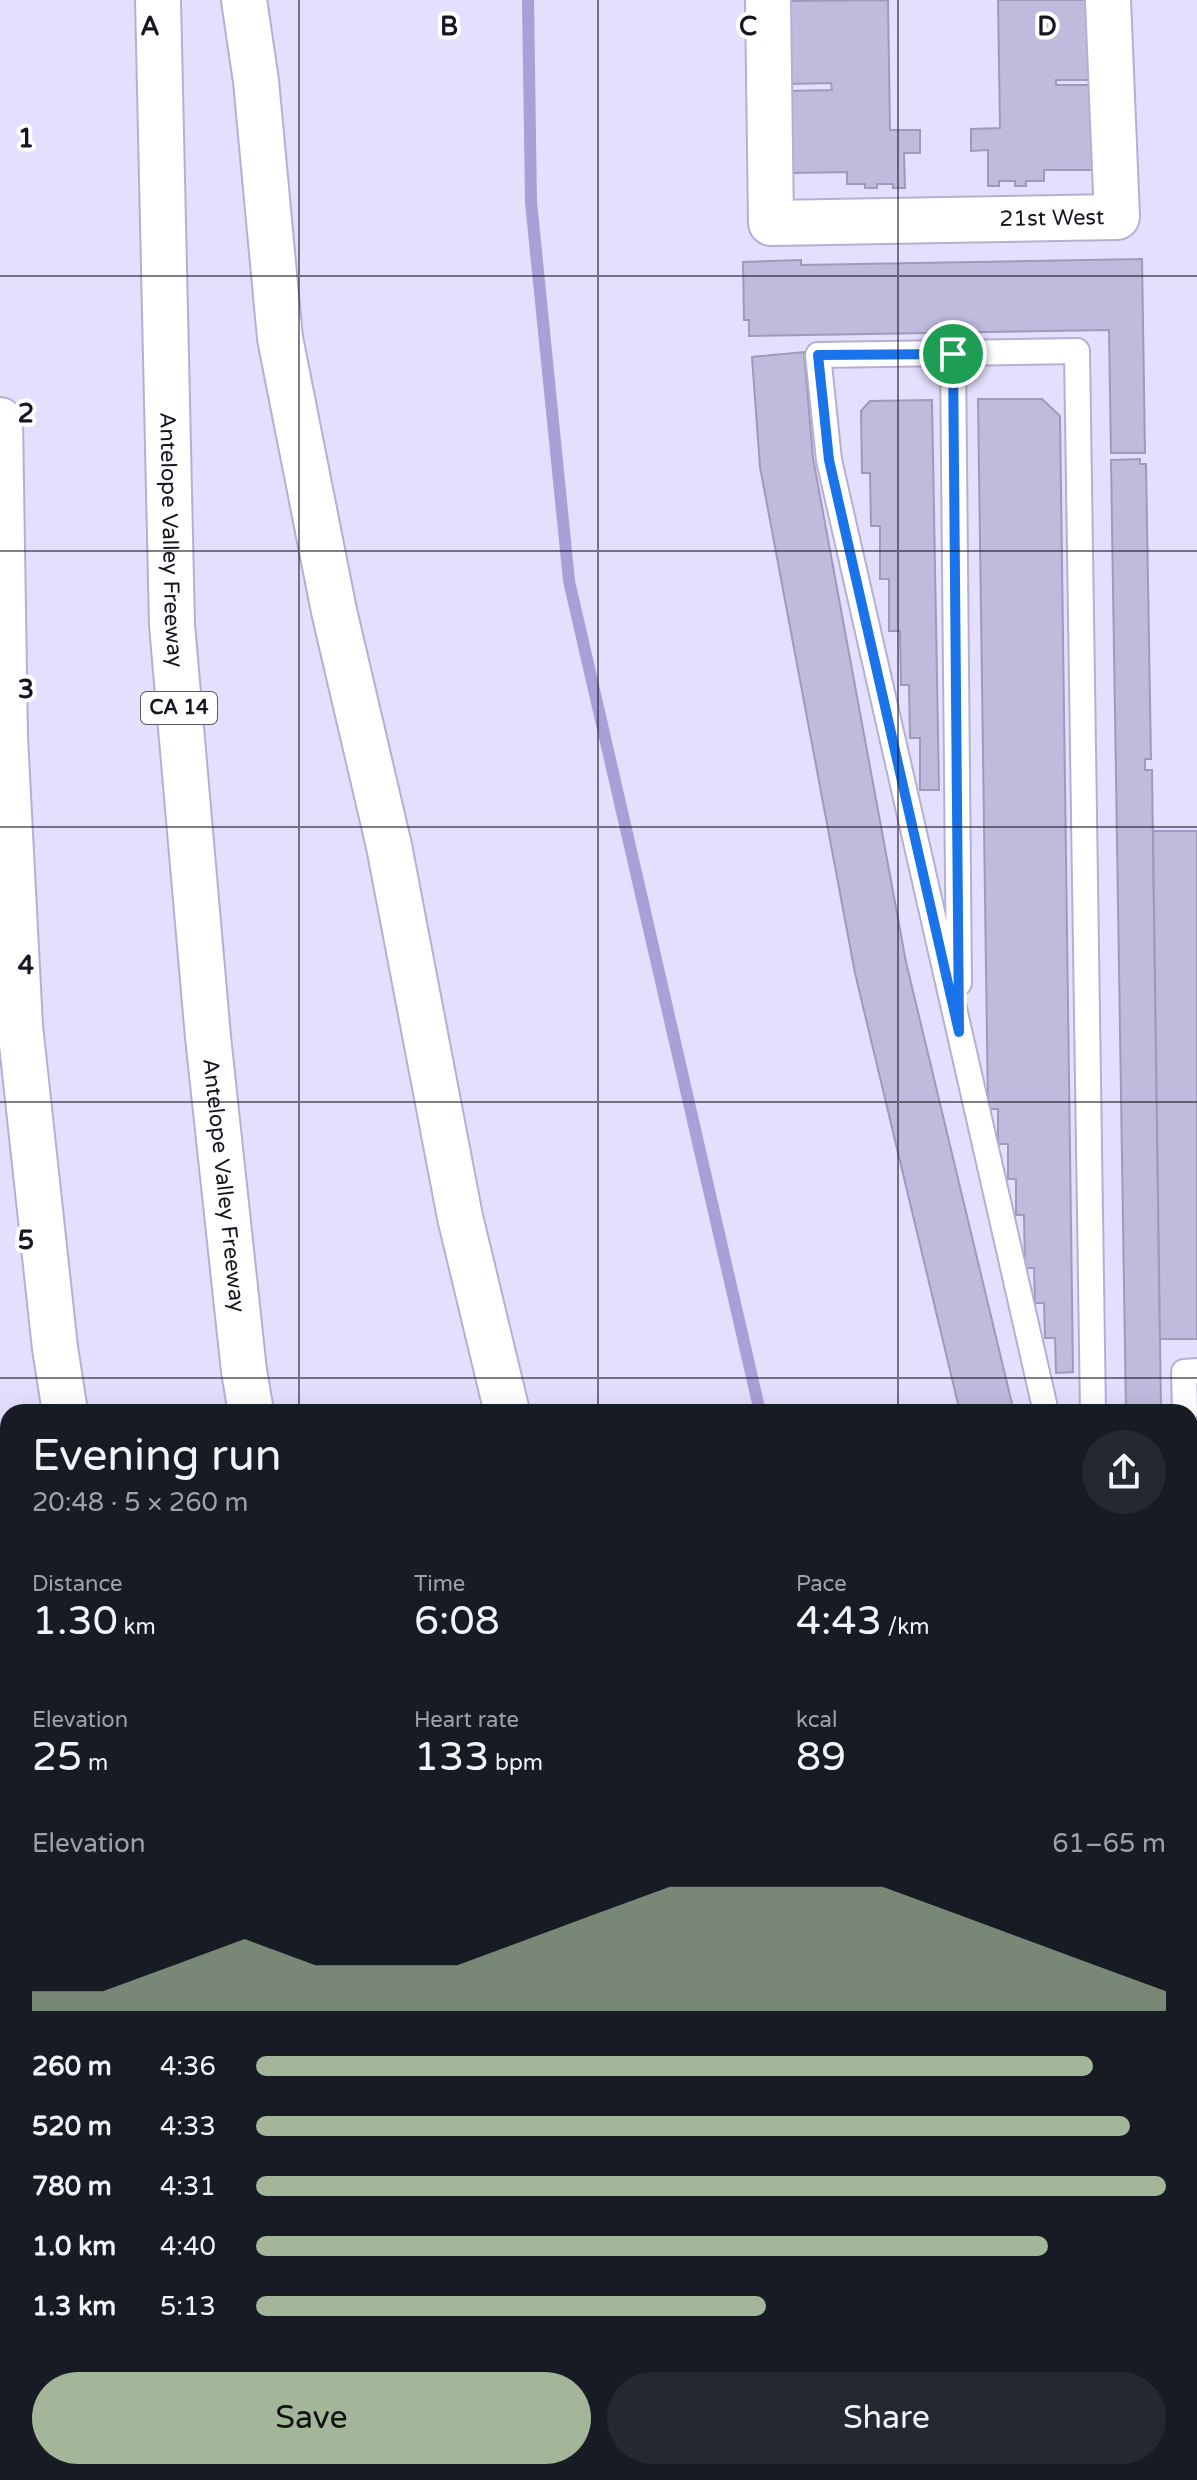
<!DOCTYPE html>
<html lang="en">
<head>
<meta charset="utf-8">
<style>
	:root { --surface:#171b24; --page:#242831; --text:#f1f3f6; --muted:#9ea1a6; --accent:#a3b699 }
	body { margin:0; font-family:"Varela Round",sans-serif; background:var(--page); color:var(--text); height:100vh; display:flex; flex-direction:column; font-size:30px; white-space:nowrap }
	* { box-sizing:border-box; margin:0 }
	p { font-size:26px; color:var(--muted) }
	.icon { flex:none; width:44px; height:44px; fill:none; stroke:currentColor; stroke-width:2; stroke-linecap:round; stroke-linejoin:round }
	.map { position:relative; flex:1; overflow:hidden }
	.sheet { position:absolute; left:0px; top:1404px; width:1198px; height:1076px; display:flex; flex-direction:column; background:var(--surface); border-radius:24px 24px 0 0; box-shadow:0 8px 32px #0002 }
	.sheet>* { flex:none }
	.pin { position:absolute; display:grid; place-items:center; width:68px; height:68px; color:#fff; margin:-34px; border:4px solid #fff; border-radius:50%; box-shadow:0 2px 8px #0007 }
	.round { display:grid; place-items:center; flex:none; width:84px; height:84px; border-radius:42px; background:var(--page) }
	.headline { display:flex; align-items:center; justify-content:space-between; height:136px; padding:0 32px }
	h1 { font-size:44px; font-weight:600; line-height:60px }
	.figures { display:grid; grid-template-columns:repeat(3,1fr); gap:12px; height:136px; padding:8px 32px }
	.figures div { display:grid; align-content:center }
	.figures b { font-size:40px; font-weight:600 }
	.figures small { font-size:22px; font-weight:400 }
	.figures p { font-size:22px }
	.chart { height:224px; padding:16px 32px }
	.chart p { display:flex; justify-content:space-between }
	.chart svg { width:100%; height:144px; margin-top:8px; fill:var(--accent); opacity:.7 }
	.action { display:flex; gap:16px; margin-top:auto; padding:16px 32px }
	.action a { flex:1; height:92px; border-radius:48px; background:var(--accent); color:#111; font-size:32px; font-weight:600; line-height:92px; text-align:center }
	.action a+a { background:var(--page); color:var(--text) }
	ul { padding:0 32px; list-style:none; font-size:26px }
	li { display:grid; grid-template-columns:128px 96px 1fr; align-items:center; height:60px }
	li i { height:20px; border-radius:10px; background:var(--accent) }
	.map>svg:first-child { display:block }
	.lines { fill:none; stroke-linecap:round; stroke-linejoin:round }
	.stream { stroke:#aa9fd7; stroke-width:12 }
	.building { fill:#c0badd; stroke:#9f99bb; stroke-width:2 }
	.lane-casing { stroke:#b5afd2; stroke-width:28 }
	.street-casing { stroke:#b5afd2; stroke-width:48 }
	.primary-casing { stroke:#b5afd2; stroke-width:48 }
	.highway-casing { stroke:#b5afd2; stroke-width:48 }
	.lane { stroke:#fff; stroke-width:24 }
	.street { stroke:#fff; stroke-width:44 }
	.primary { stroke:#fff; stroke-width:44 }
	.highway { stroke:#fff; stroke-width:44 }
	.route-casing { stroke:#fff; stroke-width:16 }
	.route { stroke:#1a73e8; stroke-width:10 }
	.grid { fill:none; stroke:#181522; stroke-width:2; stroke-opacity:0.55 }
	.labels { text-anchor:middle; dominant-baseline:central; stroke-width:8; stroke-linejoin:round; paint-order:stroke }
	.shield { fill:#fff; stroke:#5d5b64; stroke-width:2 }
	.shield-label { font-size:20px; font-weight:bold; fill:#181522 }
	.street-label { font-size:22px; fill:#181522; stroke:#fff }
	.grid-label { font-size:26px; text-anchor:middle; font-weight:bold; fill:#181522; stroke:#fff; stroke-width:8; stroke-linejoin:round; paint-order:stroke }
</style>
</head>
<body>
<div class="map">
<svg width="1197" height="2480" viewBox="0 0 1197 2480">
	<rect width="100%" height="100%" fill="#e4dffd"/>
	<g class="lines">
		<g class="stream">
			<polyline points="528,0 531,202 569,581 760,1412"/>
			<polyline points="909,2472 911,2480"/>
		</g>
	</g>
	<g class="building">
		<polygon points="888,0 890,130 920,130 920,153 904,153 905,188 893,188 893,184 877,184 877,188 865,188 865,184 847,184 847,172 793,173 791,91 832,90 831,83 791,84 789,1"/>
		<polygon points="998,0 1096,0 1097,80 1056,80 1056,85 1097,85 1098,170 1044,170 1044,181 1026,181 1026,186 1015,186 1015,181 999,181 999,186 988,186 988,150 971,151 971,129 1000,128"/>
		<polygon points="1142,259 1145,453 1111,453 1109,330 749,336 749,320 744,320 743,262 801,260 801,265"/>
		<polygon points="804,352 813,458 906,962 1014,1412 960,1412 855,973 760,467 752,357"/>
		<polygon points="978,399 1042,399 1060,416 1073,1372 1056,1373 1055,1338 1045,1338 1044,1303 1035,1303 1034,1268 1025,1268 1024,1215 1016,1215 1016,1179 1008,1179 1008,1144 998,1144 998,1109 988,1109"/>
		<polygon points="932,400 939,790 920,790 920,738 910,738 909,685 901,685 900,631 889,631 889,579 880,579 880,526 871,526 870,473 862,473 861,411 870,401"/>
		<polygon points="1140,459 1140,464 1146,464 1151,759 1145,759 1145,770 1152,770 1161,1412 1126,1412 1111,460"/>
		<polygon points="1153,831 1197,831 1197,1339 1160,1339"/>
		<polygon points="1197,1667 1197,1747 1190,1747 1190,1668"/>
		<polygon points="1190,2233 1197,2233 1197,2480 1170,2480 1170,2472 1190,2472"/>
	</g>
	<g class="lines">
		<defs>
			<g id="lane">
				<polyline points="953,354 959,983"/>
				<polyline points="1046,1412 829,460 818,355 1077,351 1093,1412"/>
				<polyline points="1185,1412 1184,1372 1197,1371"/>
				<polyline points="1190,1603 1197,1603"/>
				<polyline points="0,2388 8,2408"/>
				<polyline points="24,2472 26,2480"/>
				<polyline points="1102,2472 1103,2480"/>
			</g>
			<g id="street">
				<path id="s1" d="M 768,0 L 771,223 L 1117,217 L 1108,0"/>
			</g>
			<g id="primary">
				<polyline points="0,1939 8,1939"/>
				<polyline points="1190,1945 1197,1945"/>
				<polyline points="1190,1992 1197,1988"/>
				<polyline points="0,2016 8,2016"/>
				<polyline points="1190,2026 1197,2026"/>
			</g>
			<g id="highway">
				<path id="s2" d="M 158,0 L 172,625 L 208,1037 L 244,1371 L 251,1412"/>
				<polyline points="244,0 256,81 280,338 334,611 389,846 460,1217 507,1412"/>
				<polyline points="0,420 5,737 20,1026 55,1348 65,1412"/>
				<polyline points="0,2094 8,2112"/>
				<polyline points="127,2472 130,2480"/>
				<polyline points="298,2472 300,2480"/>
				<polyline points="494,2472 497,2480"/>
				<polyline points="683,2472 685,2480"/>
			</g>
		</defs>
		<use href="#lane" class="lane-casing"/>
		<use href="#street" class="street-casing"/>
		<use href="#primary" class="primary-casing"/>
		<use href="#highway" class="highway-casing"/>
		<use href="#lane" class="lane"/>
		<use href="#street" class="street"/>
		<use href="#primary" class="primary"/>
		<use href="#highway" class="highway"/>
	</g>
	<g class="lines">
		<defs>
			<polygon id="route" points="953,354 959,1032 829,460 818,355"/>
		</defs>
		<use href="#route" class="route-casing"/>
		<use href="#route" class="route"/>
	</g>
	<path class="grid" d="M 299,0 L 299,1412M 598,0 L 598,1412M 898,0 L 898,1412M 0,276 L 1197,276M 0,551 L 1197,551M 0,827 L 1197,827M 0,1102 L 1197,1102M 0,1378 L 1197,1378M 0,1653 L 8,1653M 1190,1653 L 1197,1653M 0,1929 L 8,1929M 1190,1929 L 1197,1929M 0,2204 L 8,2204M 1190,2204 L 1197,2204M 299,2472 L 299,2480M 598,2472 L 598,2480M 898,2472 L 898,2480"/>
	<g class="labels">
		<rect class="shield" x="141" y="692" width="76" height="32" rx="6"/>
		<g class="shield-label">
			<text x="179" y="708">CA 14</text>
		</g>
		<g class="street-label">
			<text stroke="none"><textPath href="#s1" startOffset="504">21st West</textPath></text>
			<text stroke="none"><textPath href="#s2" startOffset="540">Antelope Valley Freeway</textPath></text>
			<text stroke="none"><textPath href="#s2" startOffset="1188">Antelope Valley Freeway</textPath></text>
		</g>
	</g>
	<g class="grid-label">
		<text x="150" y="35">A</text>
		<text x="449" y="35">B</text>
		<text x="748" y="35">C</text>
		<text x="1047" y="35">D</text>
		<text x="26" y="147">1</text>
		<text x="26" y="422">2</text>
		<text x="26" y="698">3</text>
		<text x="26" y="974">4</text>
		<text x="26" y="1249">5</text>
	</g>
</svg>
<div class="pin" style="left:953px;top:354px;background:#1e9e55"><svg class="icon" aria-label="arrive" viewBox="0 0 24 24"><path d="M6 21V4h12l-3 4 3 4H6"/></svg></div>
<section class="sheet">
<div class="headline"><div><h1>Evening run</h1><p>20:48 · 5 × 260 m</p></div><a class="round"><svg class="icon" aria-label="share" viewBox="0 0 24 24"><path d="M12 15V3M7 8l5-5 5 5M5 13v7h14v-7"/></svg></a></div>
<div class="figures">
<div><p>Distance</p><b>1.30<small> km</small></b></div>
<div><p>Time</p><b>6:08</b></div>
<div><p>Pace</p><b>4:43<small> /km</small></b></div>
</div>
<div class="figures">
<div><p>Elevation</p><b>25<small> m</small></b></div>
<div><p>Heart rate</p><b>133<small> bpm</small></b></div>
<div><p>kcal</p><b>89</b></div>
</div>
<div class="chart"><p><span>Elevation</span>61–65 m</p>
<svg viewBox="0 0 160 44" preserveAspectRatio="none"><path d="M0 44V38L10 38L20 30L30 22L40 30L50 30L60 30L70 22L80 14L90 6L100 6L110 6L120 6L130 14L140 22L150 30L160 38V44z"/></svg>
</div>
<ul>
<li><b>260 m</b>4:36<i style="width:92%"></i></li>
<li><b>520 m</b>4:33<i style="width:96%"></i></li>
<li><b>780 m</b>4:31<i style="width:100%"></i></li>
<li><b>1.0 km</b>4:40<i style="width:87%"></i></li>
<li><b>1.3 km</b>5:13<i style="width:56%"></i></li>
</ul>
<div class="action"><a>Save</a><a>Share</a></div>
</section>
</div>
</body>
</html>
